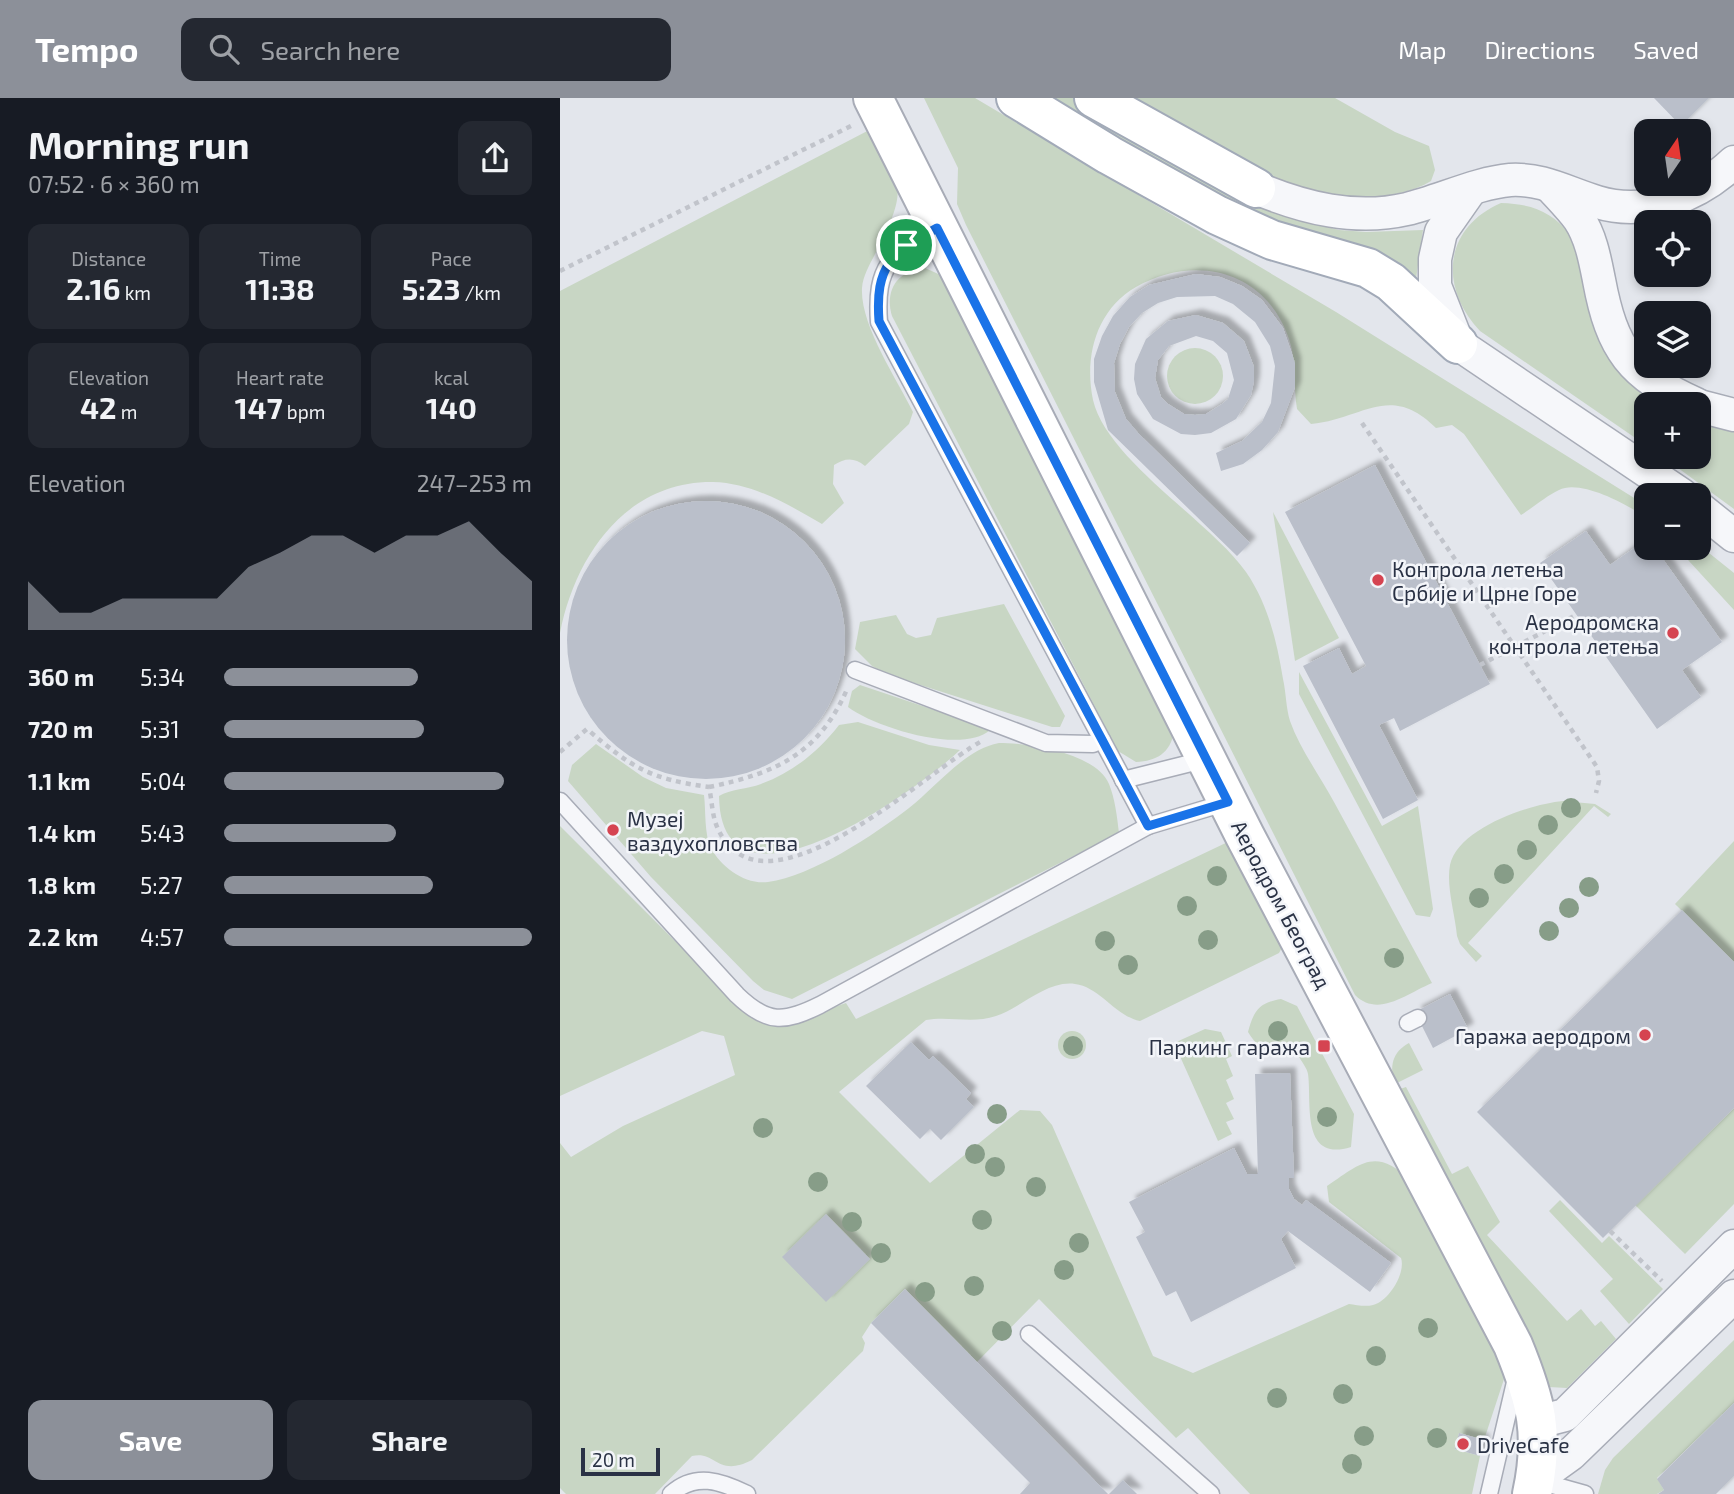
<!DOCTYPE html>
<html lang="en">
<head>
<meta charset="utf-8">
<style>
	:root { --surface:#171b24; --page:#242831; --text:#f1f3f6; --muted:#9ea1a6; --accent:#8c9099 }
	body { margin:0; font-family:"Exo 2",sans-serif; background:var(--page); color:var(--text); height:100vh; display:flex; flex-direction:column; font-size:26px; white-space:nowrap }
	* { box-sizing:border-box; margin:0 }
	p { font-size:23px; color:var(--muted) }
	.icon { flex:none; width:38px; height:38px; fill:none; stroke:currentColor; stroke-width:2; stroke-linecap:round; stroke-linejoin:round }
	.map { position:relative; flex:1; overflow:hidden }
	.sheet { display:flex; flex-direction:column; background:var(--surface); width:560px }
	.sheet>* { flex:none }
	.needle { width:46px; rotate:13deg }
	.buttons { position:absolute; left:1074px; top:21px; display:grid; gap:14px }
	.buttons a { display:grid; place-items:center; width:77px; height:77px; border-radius:14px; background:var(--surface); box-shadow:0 4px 10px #0003; font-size:35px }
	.scale { position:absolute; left:21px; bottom:18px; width:79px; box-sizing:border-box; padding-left:7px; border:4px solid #2a3245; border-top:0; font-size:19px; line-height:24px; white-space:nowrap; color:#2a3245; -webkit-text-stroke:5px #f3f5f9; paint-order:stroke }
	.pin { position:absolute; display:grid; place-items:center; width:60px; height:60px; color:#fff; margin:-30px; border:4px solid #fff; border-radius:50%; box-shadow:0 2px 7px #0007 }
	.round { display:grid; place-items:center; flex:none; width:74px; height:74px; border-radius:14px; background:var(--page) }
	.overview { display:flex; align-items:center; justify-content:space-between; height:119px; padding:0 28px }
	h1 { font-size:38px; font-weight:700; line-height:52px }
	.metrics { display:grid; grid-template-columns:repeat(3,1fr); gap:10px; height:119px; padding:7px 28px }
	.metrics div { display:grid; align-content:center; border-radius:14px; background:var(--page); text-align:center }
	.metrics b { font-size:30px; font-weight:700 }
	.metrics small { font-size:19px; font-weight:400 }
	.metrics p { font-size:19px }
	.chart { height:196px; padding:14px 28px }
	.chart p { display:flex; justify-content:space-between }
	.chart svg { width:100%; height:126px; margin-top:7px; fill:var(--accent); opacity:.7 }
	.primary-button { display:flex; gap:14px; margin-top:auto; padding:14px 28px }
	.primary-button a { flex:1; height:80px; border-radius:14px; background:var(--accent); color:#fff; font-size:28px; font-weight:700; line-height:80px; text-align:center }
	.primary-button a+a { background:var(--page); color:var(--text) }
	ul { padding:0 28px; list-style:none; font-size:23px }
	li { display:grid; grid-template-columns:112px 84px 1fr; align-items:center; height:52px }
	li i { height:18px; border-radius:9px; background:var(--accent) }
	header { display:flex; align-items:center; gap:42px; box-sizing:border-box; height:98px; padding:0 35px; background:var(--accent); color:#fff }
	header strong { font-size:33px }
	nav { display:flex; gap:38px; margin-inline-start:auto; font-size:24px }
	.search { width:490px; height:63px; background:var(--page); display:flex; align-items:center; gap:18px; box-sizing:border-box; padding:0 24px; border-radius:14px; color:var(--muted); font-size:26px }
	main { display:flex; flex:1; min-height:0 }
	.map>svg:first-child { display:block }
	.green { fill:#c8d6c4 }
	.building { fill:#babfca; fill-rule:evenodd; filter:url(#shadow) }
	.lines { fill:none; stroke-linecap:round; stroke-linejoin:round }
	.lane-casing { stroke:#a8acb7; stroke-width:19 }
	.street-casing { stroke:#a8acb7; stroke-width:35 }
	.secondary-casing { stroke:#a8acb7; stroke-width:42 }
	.primary-casing { stroke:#a2aab8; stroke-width:42 }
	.path { stroke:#c1c4cb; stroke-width:4.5; stroke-dasharray:5 5; stroke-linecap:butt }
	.lane { stroke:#f6f7fa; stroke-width:16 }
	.street { stroke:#f6f7fa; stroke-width:32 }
	.secondary { stroke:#fff; stroke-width:38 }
	.primary { stroke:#fff; stroke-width:38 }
	.path-bridge { stroke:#c1c4cb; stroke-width:4.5; stroke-dasharray:5 5; stroke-linecap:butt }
	.tree { fill:#879d88 }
	.route-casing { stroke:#fff; stroke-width:14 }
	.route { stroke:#1a73e8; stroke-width:9 }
	.poi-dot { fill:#d54451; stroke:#f3f5f9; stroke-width:2.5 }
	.labels { text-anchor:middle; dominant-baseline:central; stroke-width:5; stroke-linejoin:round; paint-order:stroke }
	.poi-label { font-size:21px; fill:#2a3245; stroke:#f3f5f9; text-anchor:start }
	.street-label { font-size:21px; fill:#2a3245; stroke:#f3f5f9 }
</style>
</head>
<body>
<header>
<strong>Tempo</strong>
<div class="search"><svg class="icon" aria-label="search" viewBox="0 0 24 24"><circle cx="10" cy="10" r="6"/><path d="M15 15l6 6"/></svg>Search here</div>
<nav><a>Map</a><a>Directions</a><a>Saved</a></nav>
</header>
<main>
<section class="sheet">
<div class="overview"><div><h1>Morning run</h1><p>07:52 · 6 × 360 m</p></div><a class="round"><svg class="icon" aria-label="share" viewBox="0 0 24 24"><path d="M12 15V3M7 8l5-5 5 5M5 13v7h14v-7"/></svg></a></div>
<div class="metrics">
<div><p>Distance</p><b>2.16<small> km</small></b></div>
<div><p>Time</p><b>11:38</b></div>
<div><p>Pace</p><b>5:23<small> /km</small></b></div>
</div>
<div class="metrics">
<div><p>Elevation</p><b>42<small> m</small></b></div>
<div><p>Heart rate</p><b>147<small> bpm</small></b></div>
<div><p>kcal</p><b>140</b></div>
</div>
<div class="chart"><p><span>Elevation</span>247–253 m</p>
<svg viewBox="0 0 160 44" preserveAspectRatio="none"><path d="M0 44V27L10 38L20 38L30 33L40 33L50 33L60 33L70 22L80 17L90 11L100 11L110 17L120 11L130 11L140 6L150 17L160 27V44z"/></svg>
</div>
<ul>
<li><b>360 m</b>5:34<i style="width:63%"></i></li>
<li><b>720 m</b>5:31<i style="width:65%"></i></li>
<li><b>1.1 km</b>5:04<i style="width:91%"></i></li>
<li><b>1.4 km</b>5:43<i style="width:56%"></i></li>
<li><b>1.8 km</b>5:27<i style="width:68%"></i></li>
<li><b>2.2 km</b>4:57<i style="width:100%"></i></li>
</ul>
<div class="primary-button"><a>Save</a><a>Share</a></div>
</section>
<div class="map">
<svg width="1174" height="1396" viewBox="0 0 1174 1396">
	<defs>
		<filter id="shadow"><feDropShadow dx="6" dy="-6" stdDeviation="2" flood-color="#0004"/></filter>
	</defs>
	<rect width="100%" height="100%" fill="#e3e6ec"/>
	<g class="green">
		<path d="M 364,0 L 415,0 L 776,214 L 1087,408 L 1087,420 C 1068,407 1021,381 999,392 C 986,398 974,409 961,417 L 904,336 L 892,327 L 876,330 C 830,284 803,321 751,326 L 737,311 C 733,287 737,264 729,241 C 706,173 636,155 576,189 C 536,212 524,259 533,302 C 547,362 650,423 686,474 C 708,506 717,544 723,581 C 726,594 726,610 730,623 C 740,651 760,678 774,704 C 807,764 839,825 872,885 C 846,896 818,920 795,897 L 406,127 L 397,106 L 398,70 Z"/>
		<polygon points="489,0 514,0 643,77 741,122 779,132 806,134 863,132 856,181 819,155 739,135 665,105"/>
		<path d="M 573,0 L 775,0 L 835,34 L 869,48 L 875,72 L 871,83 C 830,108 755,101 713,81 C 665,58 619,27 573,0 Z"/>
		<path d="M 315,29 C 341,88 348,91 318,150 C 312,163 303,176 302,190 C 300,227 337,281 353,314 L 349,326 L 305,368 C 294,359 285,360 274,367 L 273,386 L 284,405 L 262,426 C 229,407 193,385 153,384 C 66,383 15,458 0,535 L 0,193 Z"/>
		<path d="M 941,105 C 972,106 991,113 1011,137 L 1052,261 L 1101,306 L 1087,306 L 1087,348 L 920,233 C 879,190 883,130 941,105 Z"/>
		<path d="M 365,170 L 385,179 L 614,634 C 610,655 597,663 576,664 L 558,653 L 332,218 C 324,192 338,172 365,170 Z"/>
		<circle cx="635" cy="278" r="28"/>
		<polygon points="1139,322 1174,332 1174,411 1103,359 1139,359"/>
		<polygon points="713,414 779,540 735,563"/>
		<polygon points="1139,447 1174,475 1174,512 1117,450 1139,450"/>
		<polygon points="444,506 505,618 500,629 492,629 326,576 312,568 295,551 300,524 336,517 347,536 356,540 371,537 377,520"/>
		<polygon points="739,574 822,728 858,708 873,811 870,819 856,817 739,596"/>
		<path d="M 300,587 L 428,630 L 430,632 C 402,657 314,629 288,609 L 292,593 Z"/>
		<path d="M 298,624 L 369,647 L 400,652 C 358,692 161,834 159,698 C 170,691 188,691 201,686 C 233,674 258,654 279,627 Z"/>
		<path d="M 439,645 C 469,645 536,655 549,686 C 555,701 557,718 559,735 L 232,901 L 204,892 L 193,883 L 91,779 L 8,683 L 12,667 L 36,646 L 83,679 L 106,690 L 144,697 C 146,713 144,736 151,750 C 161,769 185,787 208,784 C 252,778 314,737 349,710 C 376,689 405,651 439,645 Z"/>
		<path d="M 1003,703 L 1035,706 L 1051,716 L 1048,719 L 1034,708 L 921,831 L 908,845 L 922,858 L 916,864 L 900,846 L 897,838 C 895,816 886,788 890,767 C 898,730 970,706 1003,703 Z"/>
		<path d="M 0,728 L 187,915 L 224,926 L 286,905 L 296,921 L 672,742 L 724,846 L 719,855 L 580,923 C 555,918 540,889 515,886 C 487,882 461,910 436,918 C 413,926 389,918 366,922 L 279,994 L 370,1085 L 460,1012 L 480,1013 L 492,1027 L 593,1258 L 633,1275 L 789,1206 C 796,1207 806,1209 813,1207 C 829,1203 846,1175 841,1160 L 769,1104 L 767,1088 C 802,1064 816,1049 851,1083 L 939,1252 L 945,1278 L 924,1342 L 899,1335 L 895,1351 L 920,1358 L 912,1396 L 690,1396 L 628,1330 L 616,1340 L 479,1201 L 417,1264 L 345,1191 L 311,1225 L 302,1239 L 305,1245 L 303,1253 L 192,1362 C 157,1380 156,1352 132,1358 L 95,1396 L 6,1396 L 0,1390 L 0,1045 L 11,1059 L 63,1028 L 175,977 L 164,938 L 142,933 L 0,998 Z"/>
		<polygon points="1174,743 1174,864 1115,806"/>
		<path d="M 721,901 L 737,908 L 794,1016 L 791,1049 C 740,1065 752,1003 748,976 C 747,970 741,963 738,957 C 714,955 701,956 688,934 C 694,912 699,905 721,901 Z"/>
		<polygon points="645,931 661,934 672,958 666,961 673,978 666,982 674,1001 666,1005 674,1021 666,1024 672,1036 658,1043 614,945"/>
		<circle cx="512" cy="947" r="14"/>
		<path d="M 849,945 L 863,972 L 835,986 C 829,969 832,954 849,945 Z"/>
		<polygon points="846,989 892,1076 908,1068 940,1124 927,1137 1007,1223 1021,1211 1035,1228 1041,1223 1056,1241 1007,1290 989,1289 983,1281 837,992"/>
		<polygon points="1174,1010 1174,1106 1125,1156 1075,1107"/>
		<polygon points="1000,1102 1042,1145 1049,1138 1103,1191 1069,1226 1040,1193 1053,1181 989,1113"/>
		<polygon points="1174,1242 1174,1305 1097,1380 1104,1392 1097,1396 1038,1396 1045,1372 1053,1360"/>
	</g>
	<g class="building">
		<polygon points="1094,0 1149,0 1121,28"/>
		<polygon points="636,176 660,179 682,188 702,202 723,230 735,265 735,289 718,334 702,352 683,366 661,373 656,355 682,343 702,324 711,305 715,268 710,248 695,224 673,206 655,198 617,199 598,205 582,215 569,229 560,246 554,265 555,294 566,321 578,335 690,445 677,458 548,332 534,284 534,261 542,238 553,218 570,199 589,187"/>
		<path d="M 636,217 L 663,225 L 684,243 L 694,269 L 694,283 L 691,297 L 676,321 L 651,335 L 635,337 L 621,336 L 593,321 L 577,296 L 574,281 L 575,266 L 586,241 L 608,223 ZM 636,238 L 653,243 L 667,255 L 674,282 L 668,301 L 662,306 L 646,316 L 635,317 L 624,316 L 608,306 L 601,299 L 595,280 L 598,262 L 609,248 Z"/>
		<polygon points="815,367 930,586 840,633 834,620 819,627 858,702 823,721 743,568 779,550 792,576 806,568 725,414"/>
		<circle cx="146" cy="542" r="139"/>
		<polygon points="1026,433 1050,467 1087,441 1087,450 1095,450 1162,544 1122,572 1141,599 1097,631 980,465"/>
		<polygon points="1122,812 1174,864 1174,1010 1043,1140 917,1014"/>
		<polygon points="890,896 908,931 873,950 855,914"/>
		<polygon points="351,944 369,962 373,958 411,995 406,1001 414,1009 381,1042 370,1031 360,1041 306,988"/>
		<polygon points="730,975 734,1080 729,1080 729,1091 734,1101 742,1107 746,1102 831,1165 810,1194 728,1133 721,1141 736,1170 631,1224 616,1193 606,1198 576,1139 585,1134 569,1104 674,1050 687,1076 698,1076 695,976"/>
		<polygon points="266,1116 310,1161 266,1204 222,1159"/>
		<polygon points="345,1191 417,1264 548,1396 460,1396 470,1385 311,1225"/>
		<polygon points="1174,1305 1174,1378 1156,1396 1098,1396 1104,1392 1097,1381"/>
		<polygon points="899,1335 924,1342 920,1358 895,1351"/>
		<polygon points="563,1382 577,1396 549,1396"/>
	</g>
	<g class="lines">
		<defs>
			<g id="lane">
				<path d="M 377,130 C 331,155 315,168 319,224 L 588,728"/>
				<polyline points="295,572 486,645 533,646 542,642"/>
				<polyline points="563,682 647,661"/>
				<path d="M 0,703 L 177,897 C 207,926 224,925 260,907 L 588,728 L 668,704"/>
				<polyline points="848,925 858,920"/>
				<polyline points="469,1236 651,1396"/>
				<polyline points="975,1382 1025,1396"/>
				<path d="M 111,1396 C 135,1374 161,1383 187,1396"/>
				<polyline points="929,1396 956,1280"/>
			</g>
			<g id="street">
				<path d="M 991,89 C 1000,99 1011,110 1019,121 C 1031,139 1035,162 1039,182 C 1052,252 1071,277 1136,306"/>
				<path d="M 696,90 C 744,110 795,123 847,111 C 880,103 917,85 950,82 C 982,80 1007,95 1037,104 C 1087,119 1138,98 1174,64"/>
				<polyline points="909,94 881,134 875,161 875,188 898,246 1122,397"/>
				<polyline points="1139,308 1174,317"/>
				<polyline points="1139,410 1174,438"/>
				<polyline points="978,1324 1005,1317 1174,1148"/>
				<polyline points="975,1382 1011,1356 1174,1198"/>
			</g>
			<path id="secondary" d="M 313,0 L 685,738 L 953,1247 C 976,1303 985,1336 972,1396"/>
			<g id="primary">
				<polyline points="456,0 549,57 657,117 712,142 808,170 831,184 898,246"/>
				<polyline points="534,0 696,90"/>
			</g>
		</defs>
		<use href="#lane" class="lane-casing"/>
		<use href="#street" class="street-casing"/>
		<use href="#secondary" class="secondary-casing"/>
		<use href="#primary" class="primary-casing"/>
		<g class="path">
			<polyline points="0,173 291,28"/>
			<polyline points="802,325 1037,669 1039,683 1036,695"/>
			<path d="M 0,654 L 27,631 C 72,670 90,681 149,689 C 152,702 152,719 158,731 C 204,830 370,670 422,643"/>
			<path d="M 149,689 C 217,675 260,655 288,589"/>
			<polyline points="1050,1133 1102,1183"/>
		</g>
		<use href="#lane" class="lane"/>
		<use href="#street" class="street"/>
		<use href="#secondary" class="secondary"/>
		<use href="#primary" class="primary"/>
		<polyline class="path-bridge" points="920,567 1016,517"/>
	</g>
	<g class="tree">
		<circle cx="1011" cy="710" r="10"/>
		<circle cx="988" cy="727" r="10"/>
		<circle cx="967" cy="752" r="10"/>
		<circle cx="944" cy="776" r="10"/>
		<circle cx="657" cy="778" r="10"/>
		<circle cx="1029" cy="789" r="10"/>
		<circle cx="919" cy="800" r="10"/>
		<circle cx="627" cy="808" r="10"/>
		<circle cx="1009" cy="810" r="10"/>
		<circle cx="989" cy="833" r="10"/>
		<circle cx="648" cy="842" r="10"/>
		<circle cx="545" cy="843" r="10"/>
		<circle cx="834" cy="860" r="10"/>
		<circle cx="568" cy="867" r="10"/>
		<circle cx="718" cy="933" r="10"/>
		<circle cx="513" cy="948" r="10"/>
		<circle cx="437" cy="1016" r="10"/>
		<circle cx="767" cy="1019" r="10"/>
		<circle cx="203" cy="1030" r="10"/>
		<circle cx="415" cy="1056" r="10"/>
		<circle cx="435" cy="1069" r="10"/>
		<circle cx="258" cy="1084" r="10"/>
		<circle cx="476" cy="1089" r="10"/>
		<circle cx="422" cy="1122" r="10"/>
		<circle cx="292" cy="1124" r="10"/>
		<circle cx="519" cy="1145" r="10"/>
		<circle cx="321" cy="1155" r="10"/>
		<circle cx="504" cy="1172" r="10"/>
		<circle cx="414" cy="1188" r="10"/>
		<circle cx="365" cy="1194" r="10"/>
		<circle cx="868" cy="1230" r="10"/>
		<circle cx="442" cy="1233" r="10"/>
		<circle cx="816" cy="1258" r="10"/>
		<circle cx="783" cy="1296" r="10"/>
		<circle cx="717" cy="1300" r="10"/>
		<circle cx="804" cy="1338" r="10"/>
		<circle cx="877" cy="1340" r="10"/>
		<circle cx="792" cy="1366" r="10"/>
	</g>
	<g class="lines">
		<defs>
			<path id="route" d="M 377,130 L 668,704 L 588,728 L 319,223 C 315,168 331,155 377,130 Z"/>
		</defs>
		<use href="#route" class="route-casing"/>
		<use href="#route" class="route"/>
	</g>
	<g class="poi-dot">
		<circle cx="818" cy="482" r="7"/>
		<circle cx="1113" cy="535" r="7"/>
		<circle cx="53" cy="732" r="7"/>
		<circle cx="1085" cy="937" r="7"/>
		<rect x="757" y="941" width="14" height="14" rx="3.5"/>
		<circle cx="903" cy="1346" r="7"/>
	</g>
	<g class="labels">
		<g class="poi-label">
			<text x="832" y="470">Контрола летења<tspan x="832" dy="24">Србије и Црне Горе</tspan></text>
			<text x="1099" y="523" text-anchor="end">Аеродромска<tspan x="1099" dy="24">контрола летења</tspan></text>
			<text x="67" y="720">Музеј<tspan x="67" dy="24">ваздухопловства</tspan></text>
			<text x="1071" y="937" text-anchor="end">Гаража аеродром</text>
			<text x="750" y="948" text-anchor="end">Паркинг гаража</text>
			<text x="917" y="1346">DriveCafe</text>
		</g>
		<g class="street-label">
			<text transform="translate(722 806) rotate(62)">Аеродром Београд</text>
		</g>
	</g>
</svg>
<div class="buttons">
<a><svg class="needle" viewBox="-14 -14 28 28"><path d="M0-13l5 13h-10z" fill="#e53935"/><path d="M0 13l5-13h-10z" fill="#9ea1a6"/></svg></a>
<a><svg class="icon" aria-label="locate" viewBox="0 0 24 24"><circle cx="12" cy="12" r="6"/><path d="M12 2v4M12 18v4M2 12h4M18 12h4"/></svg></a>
<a><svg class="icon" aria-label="layers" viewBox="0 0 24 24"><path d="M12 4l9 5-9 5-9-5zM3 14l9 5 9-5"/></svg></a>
<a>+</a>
<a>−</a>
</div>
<div class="scale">20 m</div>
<div class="pin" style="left:346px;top:147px;background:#1e9e55"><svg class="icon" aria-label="arrive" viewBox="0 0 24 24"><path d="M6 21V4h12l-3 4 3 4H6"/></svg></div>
</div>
</main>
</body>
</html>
